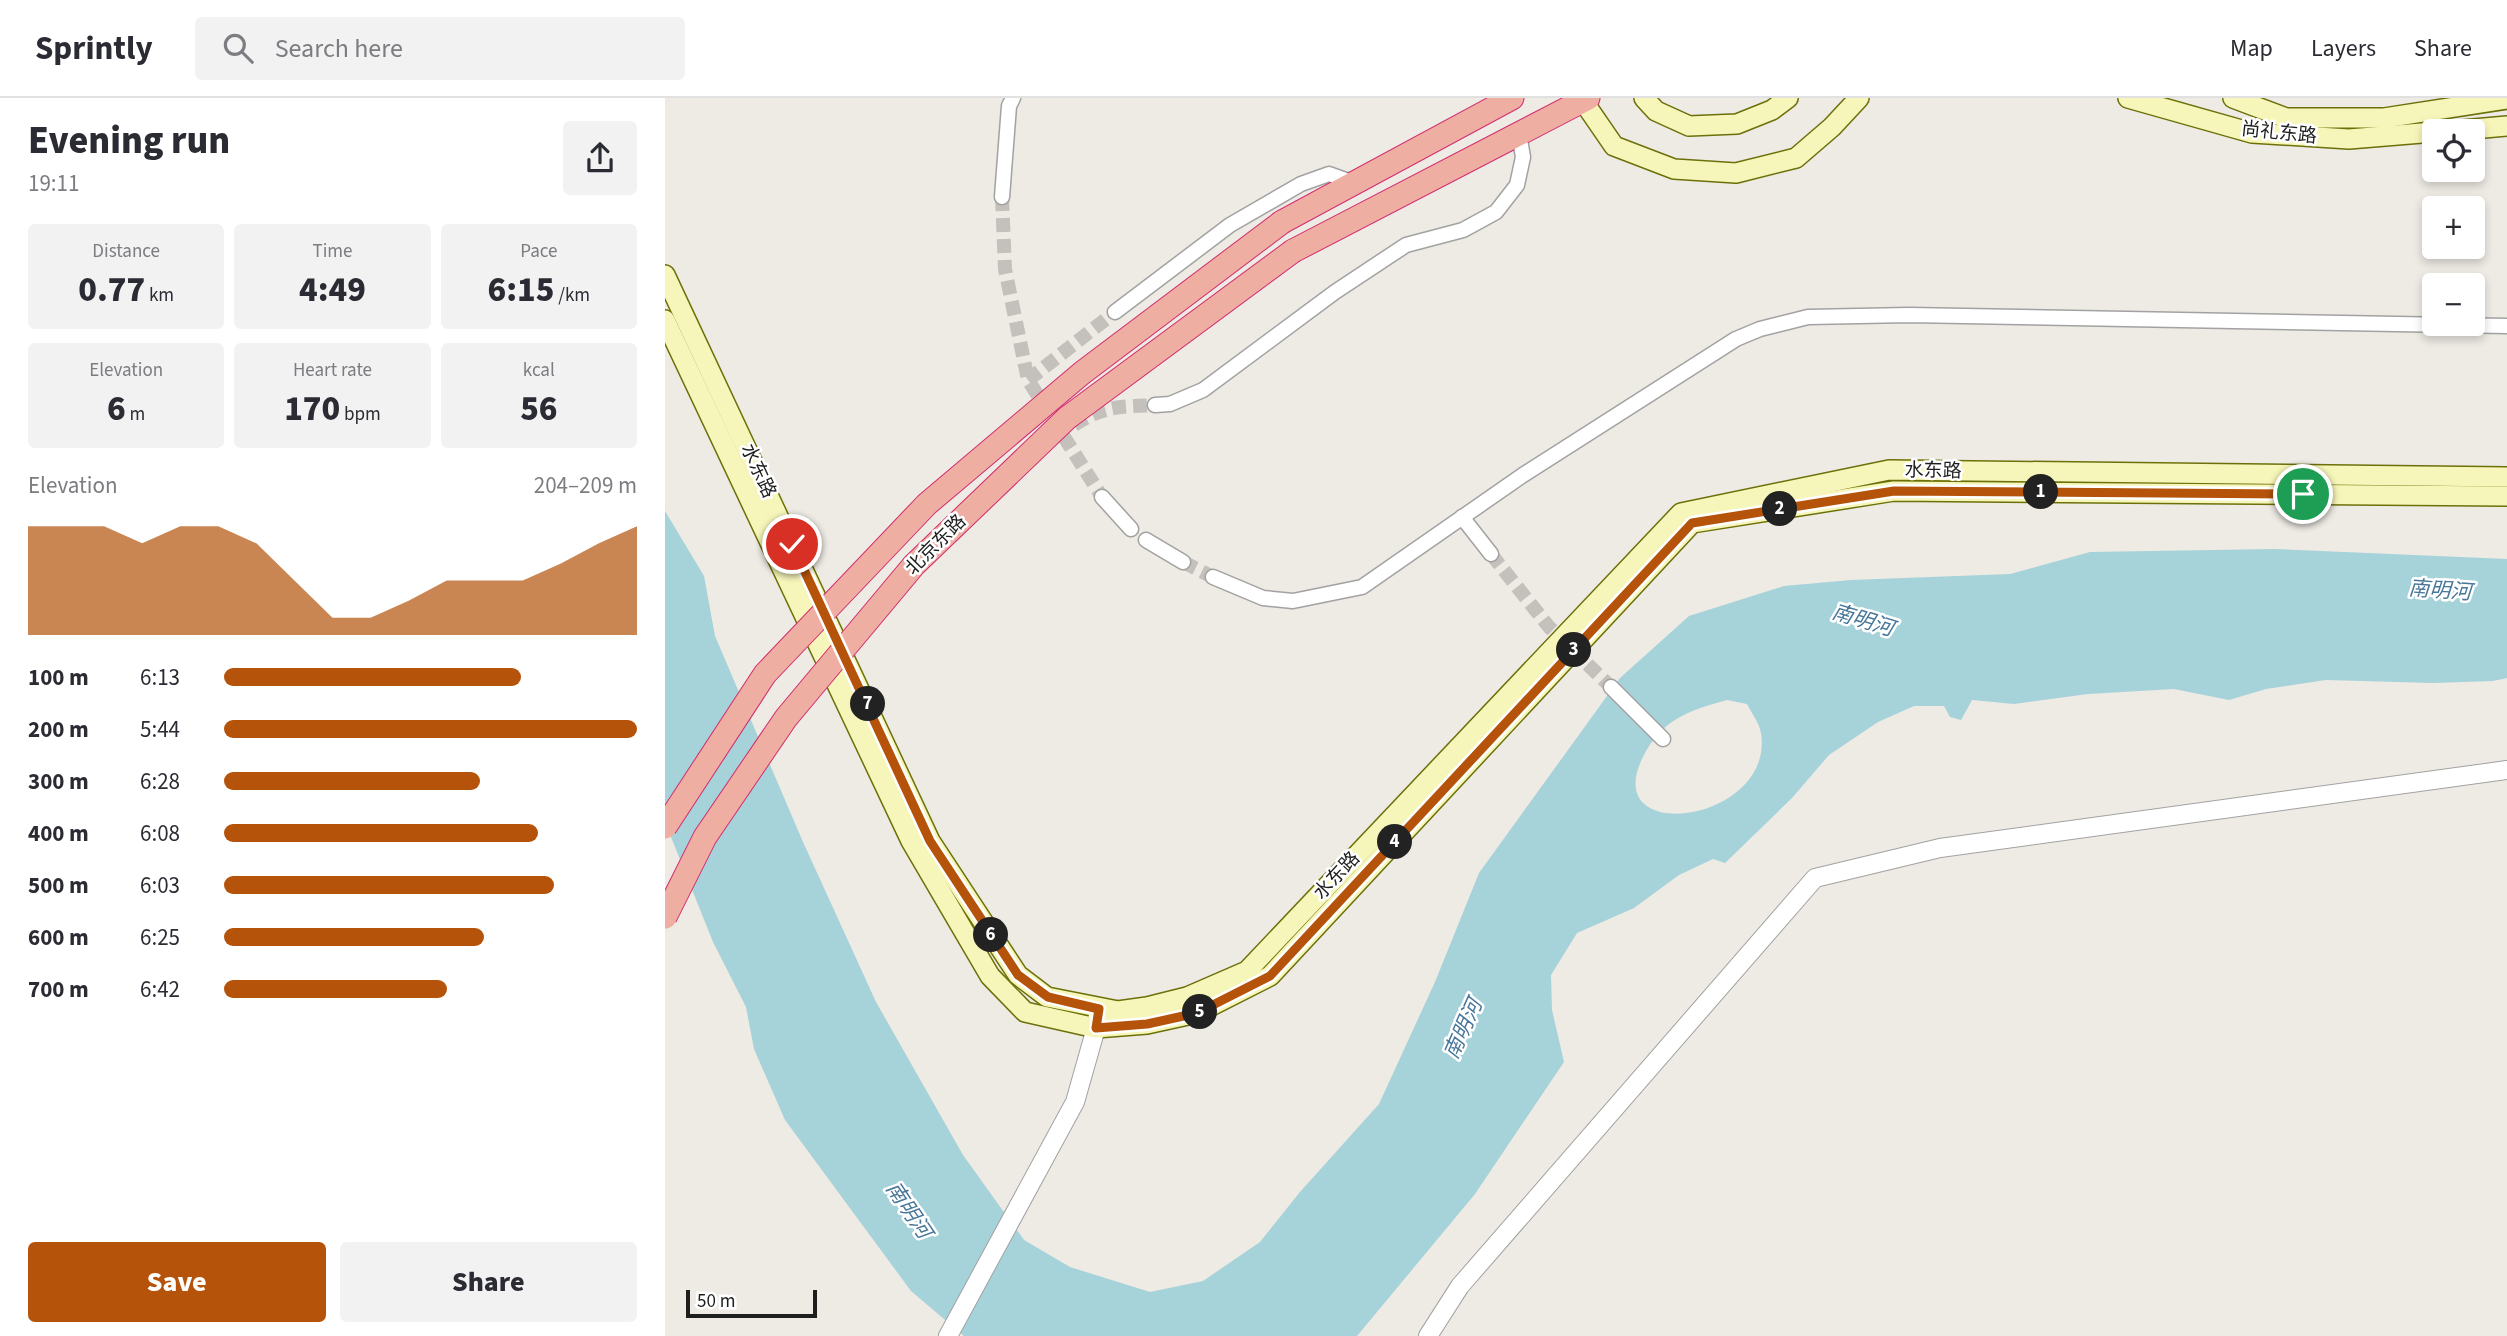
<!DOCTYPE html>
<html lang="en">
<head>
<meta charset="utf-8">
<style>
	:root { --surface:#fff; --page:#f2f2f3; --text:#2b2b33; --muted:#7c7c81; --line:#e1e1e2; --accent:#b45309 }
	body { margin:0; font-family:"Source Sans 3","Noto Sans SC",sans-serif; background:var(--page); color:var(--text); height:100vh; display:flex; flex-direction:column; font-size:26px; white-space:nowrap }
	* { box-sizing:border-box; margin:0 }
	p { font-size:23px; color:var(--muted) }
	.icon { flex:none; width:38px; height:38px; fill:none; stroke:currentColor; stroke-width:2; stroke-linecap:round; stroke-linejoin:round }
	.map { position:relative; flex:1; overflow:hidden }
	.drawer { display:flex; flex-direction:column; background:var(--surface); width:665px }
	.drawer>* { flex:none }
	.fabs { position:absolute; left:1757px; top:21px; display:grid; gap:14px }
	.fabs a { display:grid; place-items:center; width:63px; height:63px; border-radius:7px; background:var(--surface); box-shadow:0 4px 10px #0003; font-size:35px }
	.scale { position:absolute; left:21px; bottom:18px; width:131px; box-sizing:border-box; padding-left:7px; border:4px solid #1e1e1e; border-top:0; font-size:19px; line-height:24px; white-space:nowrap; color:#1e1e1e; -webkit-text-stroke:5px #fff; paint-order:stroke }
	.pin { position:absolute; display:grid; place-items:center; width:60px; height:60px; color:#fff; margin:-30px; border:4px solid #fff; border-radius:50%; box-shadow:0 2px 7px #0007 }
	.km { position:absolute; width:35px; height:35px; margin:-18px; border-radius:50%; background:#222; color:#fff; font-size:19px; line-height:35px; text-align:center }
	.round { display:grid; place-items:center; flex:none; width:74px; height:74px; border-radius:7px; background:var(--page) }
	.headline { display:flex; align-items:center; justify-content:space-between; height:119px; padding:0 28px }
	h1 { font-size:38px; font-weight:800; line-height:52px }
	.figures { display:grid; grid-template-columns:repeat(3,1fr); gap:10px; height:119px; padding:7px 28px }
	.figures div { display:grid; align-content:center; border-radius:7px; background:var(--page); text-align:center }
	.figures b { font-size:35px; font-weight:800 }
	.figures small { font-size:19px; font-weight:400 }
	.figures p { font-size:19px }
	.chart { height:196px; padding:14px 28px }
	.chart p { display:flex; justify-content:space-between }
	.chart svg { width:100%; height:126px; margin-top:7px; fill:var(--accent); opacity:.7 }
	.action { display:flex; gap:14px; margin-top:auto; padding:14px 28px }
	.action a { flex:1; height:80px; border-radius:7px; background:var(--accent); color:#fff; font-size:28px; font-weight:800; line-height:80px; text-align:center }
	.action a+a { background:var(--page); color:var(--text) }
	ul { padding:0 28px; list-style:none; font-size:23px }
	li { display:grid; grid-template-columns:112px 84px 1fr; align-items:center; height:52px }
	li i { height:18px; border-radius:9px; background:var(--accent) }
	header { display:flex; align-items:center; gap:42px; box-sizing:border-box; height:98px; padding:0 35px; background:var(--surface); border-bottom:2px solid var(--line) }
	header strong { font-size:33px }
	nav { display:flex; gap:38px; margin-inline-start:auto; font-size:24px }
	.search { width:490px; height:63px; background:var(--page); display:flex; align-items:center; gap:18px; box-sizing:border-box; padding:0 24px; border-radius:7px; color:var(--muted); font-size:26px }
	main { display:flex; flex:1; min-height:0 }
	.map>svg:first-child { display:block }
	.water { fill:#a6d2da; fill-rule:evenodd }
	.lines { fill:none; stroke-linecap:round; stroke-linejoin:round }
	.minor-tunnel { stroke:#c4c1bc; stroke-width:14; stroke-dasharray:14 7; stroke-linecap:butt }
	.minor-casing { stroke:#a2a2a2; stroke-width:17 }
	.tertiary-casing { stroke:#a2a2a2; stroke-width:20 }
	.secondary-casing { stroke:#6c7009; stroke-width:22 }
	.trunk-casing { stroke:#d22b6f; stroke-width:25 }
	.minor { stroke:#fff; stroke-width:14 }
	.tertiary { stroke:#fff; stroke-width:18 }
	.secondary { stroke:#f7f6ba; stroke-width:19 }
	.trunk { stroke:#eeaea2; stroke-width:23 }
	.trunk-bridge-casing { stroke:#d22b6f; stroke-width:25; stroke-linecap:butt }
	.trunk-bridge { stroke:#eeaea2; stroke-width:23 }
	.route-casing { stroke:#fff; stroke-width:14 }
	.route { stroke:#b45309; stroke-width:9 }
	.labels { text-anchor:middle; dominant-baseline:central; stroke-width:5; stroke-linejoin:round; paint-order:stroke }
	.street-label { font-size:19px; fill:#1e1e1e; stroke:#fff }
	.water-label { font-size:21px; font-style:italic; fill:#48779a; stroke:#fff }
</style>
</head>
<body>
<header>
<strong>Sprintly</strong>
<div class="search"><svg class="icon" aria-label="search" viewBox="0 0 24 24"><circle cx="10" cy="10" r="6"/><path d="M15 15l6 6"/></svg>Search here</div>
<nav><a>Map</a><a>Layers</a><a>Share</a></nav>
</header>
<main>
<section class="drawer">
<div class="headline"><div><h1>Evening run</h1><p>19:11</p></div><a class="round"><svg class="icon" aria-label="share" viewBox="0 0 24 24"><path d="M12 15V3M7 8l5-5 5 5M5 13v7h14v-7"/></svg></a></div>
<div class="figures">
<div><p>Distance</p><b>0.77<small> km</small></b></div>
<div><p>Time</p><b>4:49</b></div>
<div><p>Pace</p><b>6:15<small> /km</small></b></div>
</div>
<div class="figures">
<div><p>Elevation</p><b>6<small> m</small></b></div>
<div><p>Heart rate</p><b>170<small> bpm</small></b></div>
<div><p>kcal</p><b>56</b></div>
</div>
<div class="chart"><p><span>Elevation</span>204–209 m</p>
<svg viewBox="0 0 160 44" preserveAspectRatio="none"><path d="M0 44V6L10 6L20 6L30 12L40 6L50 6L60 12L70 25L80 38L90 38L100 32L110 25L120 25L130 25L140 19L150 12L160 6V44z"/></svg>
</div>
<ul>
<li><b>100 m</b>6:13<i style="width:72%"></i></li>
<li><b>200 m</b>5:44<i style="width:100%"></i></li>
<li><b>300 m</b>6:28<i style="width:62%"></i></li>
<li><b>400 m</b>6:08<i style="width:76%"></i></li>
<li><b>500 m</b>6:03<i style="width:80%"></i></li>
<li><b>600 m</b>6:25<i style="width:63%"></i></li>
<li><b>700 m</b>6:42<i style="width:54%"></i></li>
</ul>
<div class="action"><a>Save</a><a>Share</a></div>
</section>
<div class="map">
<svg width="1842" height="1238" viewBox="0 0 1842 1238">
	<rect width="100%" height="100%" fill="#eeeae4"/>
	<path class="water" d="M 0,413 L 39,478 L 50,538 L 138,744 L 211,904 L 298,1057 L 359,1142 L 405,1169 L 485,1194 L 538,1183 L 595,1144 L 635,1094 L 714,1006 L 770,884 L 814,775 L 955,580 L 1024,518 L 1119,488 L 1186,482 L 1345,476 L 1425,454 L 1609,451 L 1842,461 L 1842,580 L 1828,583 L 1768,585 L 1661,582 L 1601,591 L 1564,602 L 1509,591 L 1423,596 L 1349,606 L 1307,602 L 1296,622 L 1285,619 L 1279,608 L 1249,608 L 1213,624 L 1164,657 L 1127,700 L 1060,765 L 1048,761 L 1014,777 L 969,810 L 912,835 L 886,877 L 887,912 L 899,964 L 810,1096 L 692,1238 L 299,1238 L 246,1193 L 120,1022 L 89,951 L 81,909 L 48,844 L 0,724 ZM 1062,602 L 1082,606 C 1087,616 1094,624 1096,635 C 1110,724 935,749 977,661 C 996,621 1023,613 1062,602 Z"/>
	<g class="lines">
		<g class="minor-tunnel">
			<polyline points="337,99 340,171 363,282 437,399"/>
			<polyline points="363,282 450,214"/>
			<path d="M 409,327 C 439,307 456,309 490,307"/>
			<polyline points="826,456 884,529 946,589"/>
			<polyline points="518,464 548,479"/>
		</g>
		<defs>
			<g id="minor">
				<polyline points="337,99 344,8 348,0"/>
				<polyline points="450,214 565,127 636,86 664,76 689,85"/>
				<polyline points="490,307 505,306 538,292 670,194 741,147 798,132 831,114 852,87 858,59 854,36"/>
				<polyline points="437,399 466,431"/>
				<polyline points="797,419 826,456"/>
				<polyline points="481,442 518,464"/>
				<polyline points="548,479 598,500 628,503 697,489 858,377 1071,241 1095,231 1143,219 1244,217 1842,228"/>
				<polyline points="946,589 998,641"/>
			</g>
			<g id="tertiary">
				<polyline points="283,1238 410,1004 431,930 434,911"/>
				<polyline points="763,1238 795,1188 1150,780 1275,750 1842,672"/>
			</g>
			<g id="secondary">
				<polyline points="916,0 949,48 1009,71 1071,75 1131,60 1167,29 1194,0"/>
				<polyline points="979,0 991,13 1024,28 1072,26 1107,12 1123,0"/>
				<polyline points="1463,0 1587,35 1684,41 1769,34"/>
				<polyline points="1568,0 1621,20 1719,20 1842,1"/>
				<polyline points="1786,33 1842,28"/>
				<polyline points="0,177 265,743 353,877 382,899 453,913 482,909 522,899 582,873 1016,415 1224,372 1842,379"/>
				<polyline points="0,222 246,743 325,878 360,914 431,930 482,926 532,915 605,878 1027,425 1229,393 1842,398"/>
			</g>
			<g id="trunk">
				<polyline points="617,124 847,0"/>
				<polyline points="628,153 923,0"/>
			</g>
		</defs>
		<use href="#minor" class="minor-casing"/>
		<use href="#tertiary" class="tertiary-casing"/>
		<use href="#secondary" class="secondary-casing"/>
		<use href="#trunk" class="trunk-casing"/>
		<use href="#minor" class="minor"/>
		<use href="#tertiary" class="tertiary"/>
		<use href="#secondary" class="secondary"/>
		<use href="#trunk" class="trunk"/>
		<defs>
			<g id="trunk-bridge">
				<polyline points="0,729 100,576 262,406 417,275 617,124"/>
				<polyline points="0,819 40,739 121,620 249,467 402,320 628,153"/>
			</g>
		</defs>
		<use href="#trunk-bridge" class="trunk-bridge-casing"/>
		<use href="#trunk-bridge" class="trunk-bridge"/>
	</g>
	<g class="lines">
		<defs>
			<polyline id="route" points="127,446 265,743 353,877 383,899 434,911 431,930 482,926 532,915 605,878 1027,425 1229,393 1638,396"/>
		</defs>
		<use href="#route" class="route-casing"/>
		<use href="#route" class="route"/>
	</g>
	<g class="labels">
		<g class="street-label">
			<text transform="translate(1614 35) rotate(6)">尚礼东路</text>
			<text transform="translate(93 373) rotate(65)">水东路</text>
			<text transform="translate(1268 373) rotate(1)">水东路</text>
			<text transform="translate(271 447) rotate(-45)">北京东路</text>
			<text transform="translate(672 778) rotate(-47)">水东路</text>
		</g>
		<g class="water-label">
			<text transform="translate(1775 492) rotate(4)">南明河</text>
			<text transform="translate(1198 522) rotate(17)">南明河</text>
			<text transform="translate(798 931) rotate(-66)">南明河</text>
			<text transform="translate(244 1112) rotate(56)">南明河</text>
		</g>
	</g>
</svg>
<div class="fabs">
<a><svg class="icon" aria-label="locate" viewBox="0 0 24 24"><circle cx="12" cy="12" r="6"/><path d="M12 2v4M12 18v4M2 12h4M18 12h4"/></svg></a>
<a>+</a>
<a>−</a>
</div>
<div class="scale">50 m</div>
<div class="pin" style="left:1638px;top:396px;background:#1e9e55"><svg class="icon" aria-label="arrive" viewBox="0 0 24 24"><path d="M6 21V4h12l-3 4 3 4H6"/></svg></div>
<div class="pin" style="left:127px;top:446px;background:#d93025"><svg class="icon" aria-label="check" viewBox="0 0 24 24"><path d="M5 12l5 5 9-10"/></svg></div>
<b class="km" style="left:1376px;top:394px">1</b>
<b class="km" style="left:1115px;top:411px">2</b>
<b class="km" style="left:909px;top:552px">3</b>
<b class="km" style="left:730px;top:744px">4</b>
<b class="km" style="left:535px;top:914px">5</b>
<b class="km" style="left:326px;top:837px">6</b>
<b class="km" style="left:203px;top:606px">7</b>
</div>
</main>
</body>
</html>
